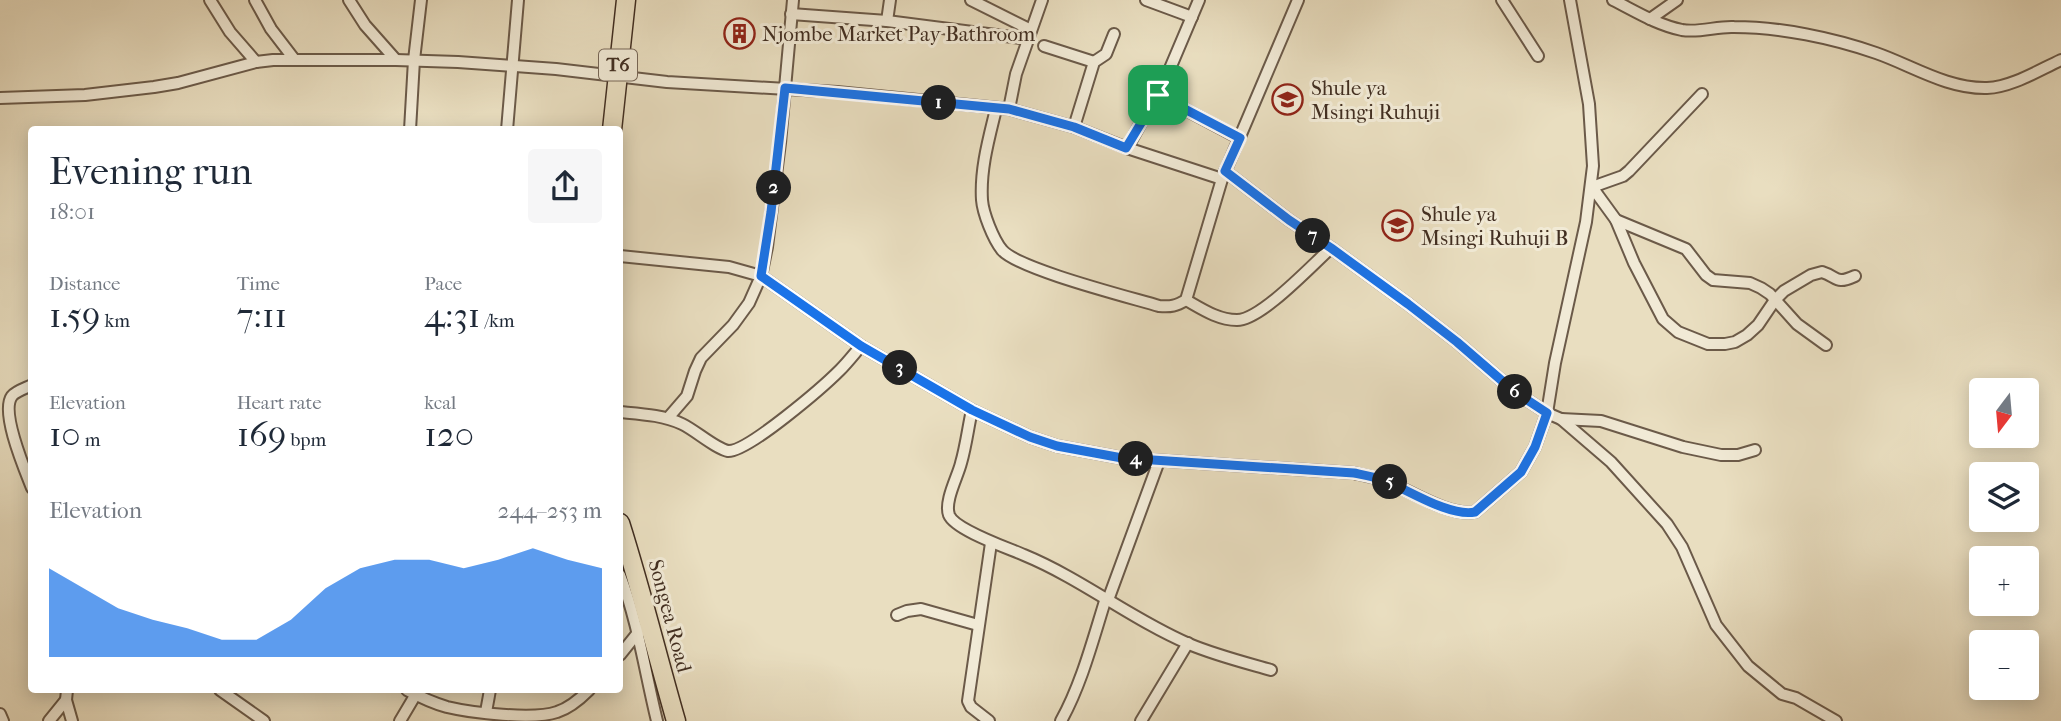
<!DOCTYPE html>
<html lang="en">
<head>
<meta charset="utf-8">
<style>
	:root { --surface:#fff; --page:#f6f6f7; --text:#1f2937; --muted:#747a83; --accent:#1a73e8 }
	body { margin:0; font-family:"IM FELL French Canon",serif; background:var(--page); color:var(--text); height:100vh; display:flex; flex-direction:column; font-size:26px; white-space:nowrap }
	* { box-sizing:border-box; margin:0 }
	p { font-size:23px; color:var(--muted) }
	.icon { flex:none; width:38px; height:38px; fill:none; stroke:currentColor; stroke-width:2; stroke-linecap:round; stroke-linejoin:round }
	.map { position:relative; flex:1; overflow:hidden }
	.details { position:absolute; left:28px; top:126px; width:595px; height:567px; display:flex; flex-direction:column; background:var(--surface); border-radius:7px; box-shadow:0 4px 18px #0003 }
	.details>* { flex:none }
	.needle { width:46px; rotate:196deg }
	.tools { position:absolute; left:1969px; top:378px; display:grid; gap:14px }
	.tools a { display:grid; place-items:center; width:70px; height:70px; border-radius:7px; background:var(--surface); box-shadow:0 4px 18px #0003; font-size:35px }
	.pin { position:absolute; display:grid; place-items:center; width:60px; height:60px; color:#fff; margin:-30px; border-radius:14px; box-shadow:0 4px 10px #0006 }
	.km { position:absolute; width:35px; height:35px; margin:-18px; border-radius:50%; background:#222; color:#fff; font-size:19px; line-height:35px; text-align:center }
	.round { display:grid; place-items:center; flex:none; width:74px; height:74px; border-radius:7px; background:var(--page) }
	.head { display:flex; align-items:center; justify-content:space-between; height:119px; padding:0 21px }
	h1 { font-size:38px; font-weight:600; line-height:52px }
	.metrics { display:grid; grid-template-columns:repeat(3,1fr); gap:10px; height:119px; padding:7px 21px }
	.metrics div { display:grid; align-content:center }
	.metrics b { font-size:35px; font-weight:600 }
	.metrics small { font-size:19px; font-weight:400 }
	.metrics p { font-size:19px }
	.chart { height:196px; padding:14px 21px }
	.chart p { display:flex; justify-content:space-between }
	.chart svg { width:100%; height:126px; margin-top:7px; fill:var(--accent); opacity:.7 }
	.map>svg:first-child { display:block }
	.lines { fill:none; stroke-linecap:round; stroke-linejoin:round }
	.minor-casing { stroke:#6b5a49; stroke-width:14 }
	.trunk-casing { stroke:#412e21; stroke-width:21 }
	.minor { stroke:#f1ead6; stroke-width:10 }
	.trunk { stroke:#e9dec0; stroke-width:18 }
	.route-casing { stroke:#fff; stroke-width:14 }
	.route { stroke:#1a73e8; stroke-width:9 }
	.labels { text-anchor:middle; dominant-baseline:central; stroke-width:6; stroke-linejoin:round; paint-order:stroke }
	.shield { fill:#f1ead6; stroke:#766657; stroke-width:2 }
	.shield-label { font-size:19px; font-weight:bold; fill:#412e21 }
	.poi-label { font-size:21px; fill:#412e21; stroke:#f1ead6; text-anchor:start }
	.street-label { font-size:21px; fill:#412e21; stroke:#f1ead6 }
</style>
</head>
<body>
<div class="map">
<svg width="2061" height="721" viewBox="0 0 2061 721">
	<rect width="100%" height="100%" fill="#e9dec0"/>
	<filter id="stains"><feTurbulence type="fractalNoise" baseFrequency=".00286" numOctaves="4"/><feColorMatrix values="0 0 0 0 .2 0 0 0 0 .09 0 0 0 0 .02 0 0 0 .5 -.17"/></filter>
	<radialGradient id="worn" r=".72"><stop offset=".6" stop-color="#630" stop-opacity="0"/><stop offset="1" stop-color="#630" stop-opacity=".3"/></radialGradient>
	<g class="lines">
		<defs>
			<g id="minor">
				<polyline points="210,0 230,32 256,62"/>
				<polyline points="255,0 271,29 294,59"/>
				<polyline points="349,0 365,25 396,60"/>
				<polyline points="971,0 1031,30"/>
				<polyline points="1146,0 1192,17"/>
				<polyline points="1502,0 1538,56"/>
				<path d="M 1613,0 C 1635,11 1657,25 1682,30 C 1700,33 1717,26 1734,27 C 1780,27 1833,38 1876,53 C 1911,65 1947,89 1987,88 C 2012,87 2039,70 2061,60"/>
				<polyline points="791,14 887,21 1028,39"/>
				<polyline points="1650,19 1677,0"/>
				<polyline points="887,21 890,0"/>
				<polyline points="1044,46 1094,62"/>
				<polyline points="1702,94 1629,171 1623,176 1592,187 1616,220 1686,249 1706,275 1713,280 1750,283 1761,288 1770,294 1797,324 1826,345"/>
				<polyline points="1158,95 1239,138"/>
				<polyline points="0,98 85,95 154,87 178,83 256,62 273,60 396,60 458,62 556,69 667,82 837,92 1009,109 1074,127 1127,148 1222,179"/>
				<path d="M 996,109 C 989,138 980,169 982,200 C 983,213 993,239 1002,250 C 1018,269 1129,297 1159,306 C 1171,307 1176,306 1186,300 L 1222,179 L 1298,0"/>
				<polyline points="1009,109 1016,74 1042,0"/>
				<polyline points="1074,127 1094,62 1106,54 1114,34"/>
				<polyline points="410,130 414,60 421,0"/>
				<polyline points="507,130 518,0"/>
				<polyline points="1127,148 1166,78 1199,0"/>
				<polyline points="1225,171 1289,220 1331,248 1408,304 1457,342 1515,392 1547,413 1561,419 1611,462 1667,524 1682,547 1716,625 1748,666 1782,694 1796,698 1836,721"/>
				<path d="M 1616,220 L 1634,263 L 1663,319 L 1678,332 L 1708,344 L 1725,344 L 1735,342 L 1747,335 L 1758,325 L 1775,300 L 1784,291 L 1811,275 L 1822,272 C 1838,277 1835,285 1855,276"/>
				<path d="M 620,256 L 729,267 L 761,276 L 861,346 L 972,410 L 1030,437 L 1057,446 L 1122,458 L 1354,473 C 1365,476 1376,477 1386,481 C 1411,491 1450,517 1475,512 L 1521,472 L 1535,447 L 1547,413 L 1555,363 L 1586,222 L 1593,166 L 1589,104 L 1570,0"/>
				<path d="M 1186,300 C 1202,309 1218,320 1237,320 C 1261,320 1312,265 1331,248"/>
				<path d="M 32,385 C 26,388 16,391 12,396 C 0,412 25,470 32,488"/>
				<path d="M 972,410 C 968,428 966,446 961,463 C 958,476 944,501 949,515 C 955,530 1008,548 1024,555 C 1082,579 1131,619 1189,644 C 1215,655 1243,662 1271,670"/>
				<path d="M 620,412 C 641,414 663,415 682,424 C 695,430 716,449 728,451 C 748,452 824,386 840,370 C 848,362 854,354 861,346"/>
				<polyline points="668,418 687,396 695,371 701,358 733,325 749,303 761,276 767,247 780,143 793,0"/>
				<polyline points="1561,419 1601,421 1683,447 1721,455 1738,455 1755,450"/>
				<path d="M 620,575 C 638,622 645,672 657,721"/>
				<polyline points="1108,600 1159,461"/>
				<polyline points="897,615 907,611 921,609 978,625"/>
				<polyline points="620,655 640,630"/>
				<polyline points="67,690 66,700 72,721"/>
				<polyline points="220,690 264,721"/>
				<path d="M 407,690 C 420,697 433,703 447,707 C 472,713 534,720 557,712 C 570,708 580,699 589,690"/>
				<polyline points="486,712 490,690"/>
				<polyline points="0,714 3,721"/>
				<polyline points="49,721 66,700"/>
				<polyline points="400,721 416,694"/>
				<polyline points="989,721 971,707 968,701 991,543"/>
				<path d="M 1061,721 C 1082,683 1093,639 1106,598"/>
				<polyline points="1141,721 1188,643"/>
			</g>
			<g id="trunk">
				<polyline points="612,130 626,0"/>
				<path d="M 620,523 C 641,589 657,655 676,721"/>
			</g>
		</defs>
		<use href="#minor" class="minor-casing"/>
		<use href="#trunk" class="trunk-casing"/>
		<use href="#minor" class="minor"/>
		<use href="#trunk" class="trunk"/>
	</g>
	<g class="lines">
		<defs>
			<path id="route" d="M 785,88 L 1009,109 L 1074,127 L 1126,148 L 1158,95 L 1240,138 L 1225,171 L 1289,220 L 1331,248 L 1408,304 L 1457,342 L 1515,392 L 1547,413 L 1535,447 L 1521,472 L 1475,512 C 1450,517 1410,491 1386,481 C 1376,477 1364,475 1354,473 L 1122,458 L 1057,446 L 1030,437 L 972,410 L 861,346 L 761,276 L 771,212 Z"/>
		</defs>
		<use href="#route" class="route-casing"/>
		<use href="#route" class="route"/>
	</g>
	<defs>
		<symbol id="building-ring" viewBox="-11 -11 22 22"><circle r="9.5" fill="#f1ead6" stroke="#8f2418" stroke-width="1.5"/><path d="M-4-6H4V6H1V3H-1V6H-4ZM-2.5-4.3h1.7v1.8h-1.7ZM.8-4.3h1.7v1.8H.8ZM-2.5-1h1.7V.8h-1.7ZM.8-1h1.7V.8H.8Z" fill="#8f2418"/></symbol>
		<symbol id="school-ring" viewBox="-11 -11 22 22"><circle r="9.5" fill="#f1ead6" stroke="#8f2418" stroke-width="1.5"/><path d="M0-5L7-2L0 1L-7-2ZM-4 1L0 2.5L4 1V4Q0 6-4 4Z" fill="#8f2418"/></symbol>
	</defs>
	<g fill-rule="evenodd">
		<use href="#building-ring" x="722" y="16" width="35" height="35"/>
		<use href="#school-ring" x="1270" y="82" width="35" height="35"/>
		<use href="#school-ring" x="1380" y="208" width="35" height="35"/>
	</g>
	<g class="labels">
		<rect class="shield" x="599" y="49.5" width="38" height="31" rx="5"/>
		<g class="shield-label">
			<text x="618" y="65">T6</text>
		</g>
		<g class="poi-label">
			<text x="762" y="34">Njombe Market Pay Bathroom</text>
			<text x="1311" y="88">Shule ya<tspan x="1311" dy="24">Msingi Ruhuji</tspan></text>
			<text x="1421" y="214">Shule ya<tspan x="1421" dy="24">Msingi Ruhuji B</tspan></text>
		</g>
		<g class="street-label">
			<text transform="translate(670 616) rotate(75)">Songea Road</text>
		</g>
	</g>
	<rect width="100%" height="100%" filter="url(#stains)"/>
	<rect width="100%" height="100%" fill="url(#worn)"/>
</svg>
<div class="tools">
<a><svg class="needle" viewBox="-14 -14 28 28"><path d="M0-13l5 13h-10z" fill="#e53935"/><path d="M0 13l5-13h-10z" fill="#747a83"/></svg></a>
<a><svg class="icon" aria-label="layers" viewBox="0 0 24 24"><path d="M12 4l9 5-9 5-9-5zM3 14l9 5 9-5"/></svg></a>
<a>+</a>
<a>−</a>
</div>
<div class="pin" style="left:1158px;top:95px;background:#1e9e55"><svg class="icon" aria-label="arrive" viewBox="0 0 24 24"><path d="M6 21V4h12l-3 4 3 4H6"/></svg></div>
<b class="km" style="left:939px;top:103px">1</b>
<b class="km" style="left:774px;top:188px">2</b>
<b class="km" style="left:900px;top:368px">3</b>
<b class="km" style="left:1136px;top:459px">4</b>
<b class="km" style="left:1390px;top:482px">5</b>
<b class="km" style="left:1515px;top:392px">6</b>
<b class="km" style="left:1313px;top:236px">7</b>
<section class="details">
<div class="head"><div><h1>Evening run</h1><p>18:01</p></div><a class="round"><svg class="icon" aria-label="share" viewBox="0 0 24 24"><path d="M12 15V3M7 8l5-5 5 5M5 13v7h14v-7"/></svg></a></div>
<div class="metrics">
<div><p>Distance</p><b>1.59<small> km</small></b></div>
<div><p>Time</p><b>7:11</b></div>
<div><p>Pace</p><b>4:31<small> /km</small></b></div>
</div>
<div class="metrics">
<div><p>Elevation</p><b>10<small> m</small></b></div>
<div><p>Heart rate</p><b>169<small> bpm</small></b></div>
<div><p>kcal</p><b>120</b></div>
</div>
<div class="chart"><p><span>Elevation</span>244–253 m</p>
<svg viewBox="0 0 160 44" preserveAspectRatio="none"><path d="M0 44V13L10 20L20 27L30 31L40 34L50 38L60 38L70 31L80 20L90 13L100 10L110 10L120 13L130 10L140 6L150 10L160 13V44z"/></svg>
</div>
</section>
</div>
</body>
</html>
